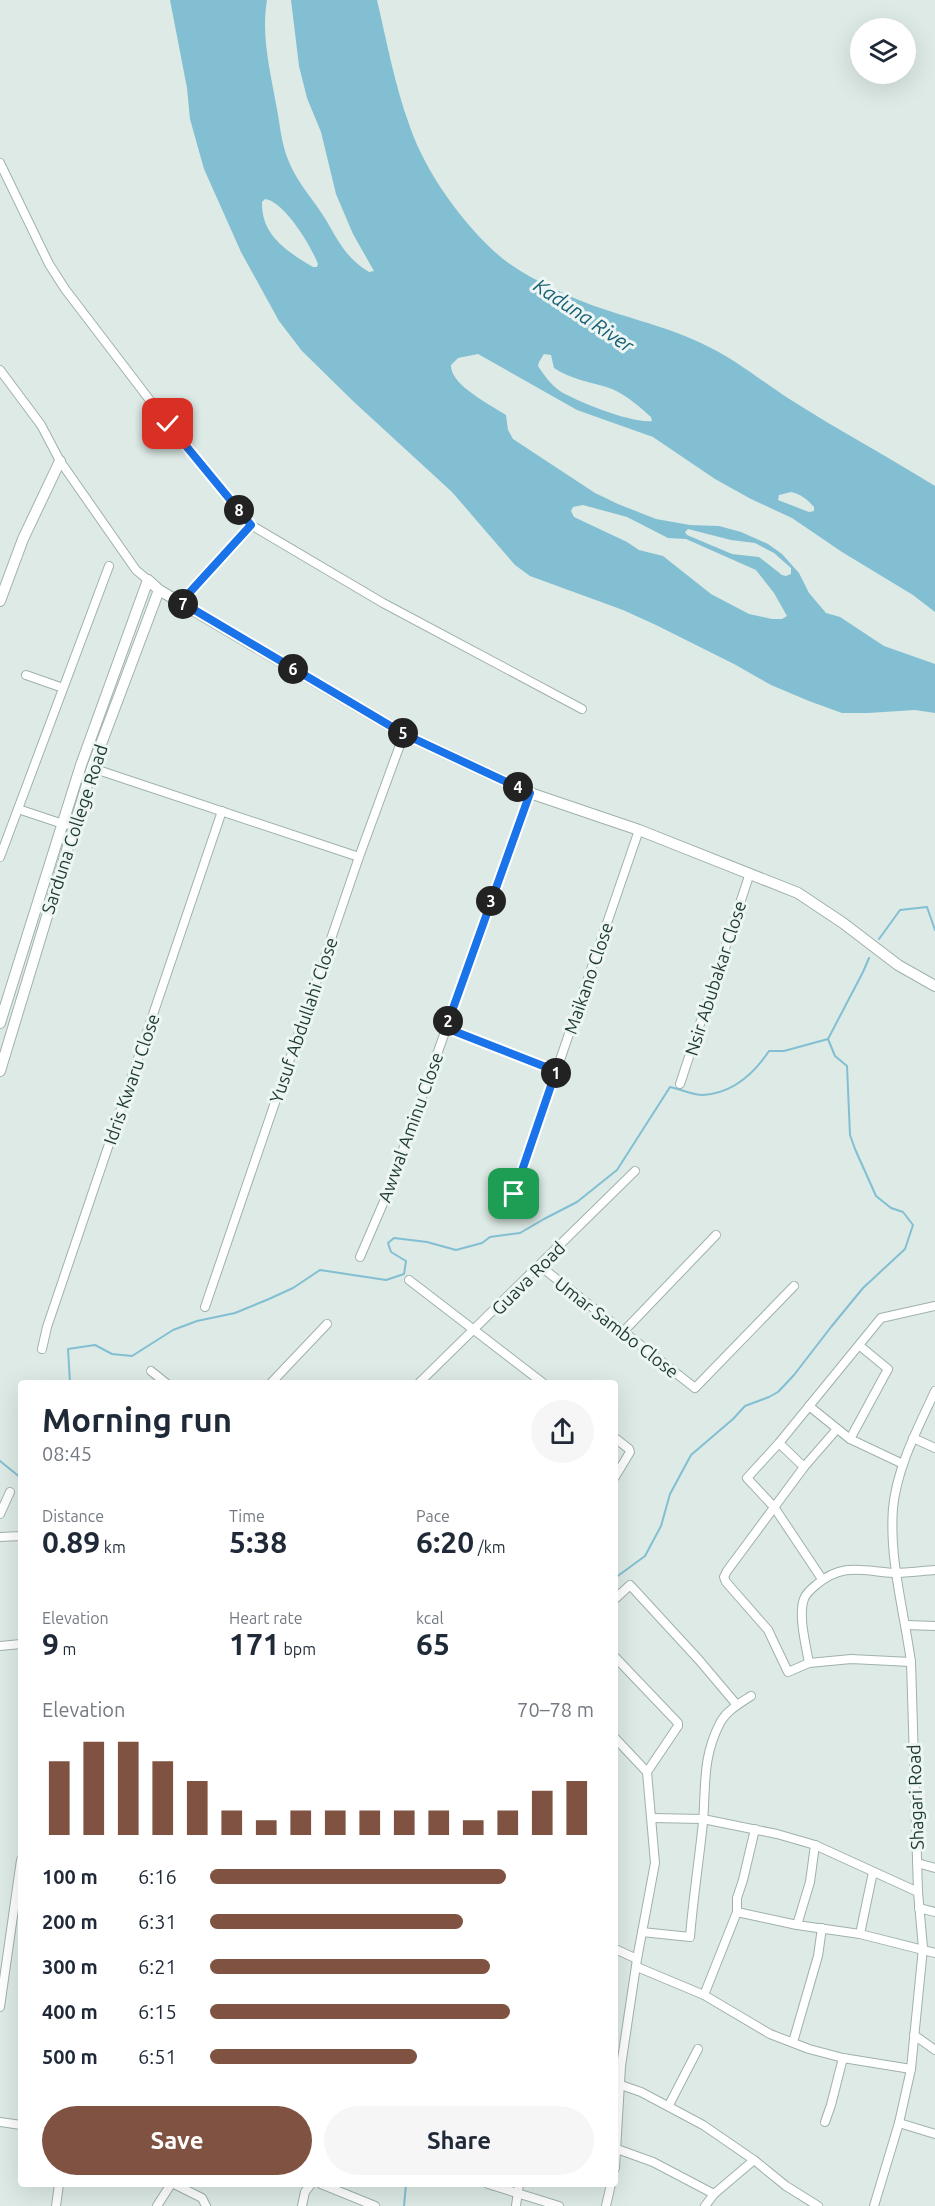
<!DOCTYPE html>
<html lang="en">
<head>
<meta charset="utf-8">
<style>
	:root { --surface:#fff; --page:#f6f6f7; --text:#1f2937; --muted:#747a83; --accent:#805241 }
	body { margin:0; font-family:Ubuntu,sans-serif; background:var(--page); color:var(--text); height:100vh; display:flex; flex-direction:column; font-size:22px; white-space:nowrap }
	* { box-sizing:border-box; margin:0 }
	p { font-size:20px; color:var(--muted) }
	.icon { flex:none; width:33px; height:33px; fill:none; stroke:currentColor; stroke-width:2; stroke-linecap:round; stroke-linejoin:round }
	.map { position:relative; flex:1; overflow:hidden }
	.panel { position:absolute; left:18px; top:1380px; width:600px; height:807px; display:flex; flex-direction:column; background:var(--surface); border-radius:6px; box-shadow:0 6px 24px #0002 }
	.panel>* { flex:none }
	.buttons { position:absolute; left:850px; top:18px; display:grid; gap:12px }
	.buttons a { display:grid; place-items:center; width:66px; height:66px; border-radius:50%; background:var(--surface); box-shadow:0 6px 24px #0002; font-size:30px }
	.pin { position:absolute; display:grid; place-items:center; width:51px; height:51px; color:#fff; margin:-26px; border-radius:12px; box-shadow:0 3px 9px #0006 }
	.km { position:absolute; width:30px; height:30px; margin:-15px; border-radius:50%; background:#222; color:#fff; font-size:16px; line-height:30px; text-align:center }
	.round { display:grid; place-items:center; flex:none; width:63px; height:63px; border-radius:32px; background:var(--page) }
	.overview { display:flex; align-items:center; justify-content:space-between; height:102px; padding:0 24px }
	h1 { font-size:33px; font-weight:700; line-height:45px }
	.metrics { display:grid; grid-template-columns:repeat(3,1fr); gap:9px; height:102px; padding:6px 24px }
	.metrics div { display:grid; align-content:center }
	.metrics b { font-size:30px; font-weight:700 }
	.metrics small { font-size:16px; font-weight:400 }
	.metrics p { font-size:16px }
	.chart { height:168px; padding:12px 24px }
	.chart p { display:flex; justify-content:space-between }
	.chart svg { width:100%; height:108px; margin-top:6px; stroke:var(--accent); stroke-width:6 }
	.button { display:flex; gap:12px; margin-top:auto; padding:12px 24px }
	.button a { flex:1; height:69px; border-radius:36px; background:var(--accent); color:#fff; font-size:24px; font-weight:700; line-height:69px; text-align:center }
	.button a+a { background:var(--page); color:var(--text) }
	ul { padding:0 24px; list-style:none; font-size:20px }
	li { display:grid; grid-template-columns:96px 72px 1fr; align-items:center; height:45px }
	li i { height:15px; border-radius:8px; background:var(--accent) }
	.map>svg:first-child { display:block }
	.water { fill:#82bfd2; fill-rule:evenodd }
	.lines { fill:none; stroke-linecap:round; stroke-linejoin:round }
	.stream { stroke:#82bfd2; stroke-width:2 }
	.minor-casing { stroke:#a0b1ac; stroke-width:10 }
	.tertiary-casing { stroke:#a0b1ac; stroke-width:12 }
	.minor { stroke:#fff; stroke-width:8 }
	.tertiary { stroke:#fff; stroke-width:10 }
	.route-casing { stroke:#fff; stroke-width:12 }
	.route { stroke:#1a73e8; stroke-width:8 }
	.labels { text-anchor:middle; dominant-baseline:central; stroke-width:6; stroke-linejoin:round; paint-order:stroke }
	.street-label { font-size:18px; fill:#1e3934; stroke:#edf6f2 }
	.water-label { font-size:20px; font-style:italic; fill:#175f76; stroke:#edf6f2 }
</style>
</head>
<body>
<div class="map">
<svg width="935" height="2206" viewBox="0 0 935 2206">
	<rect width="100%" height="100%" fill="#ddeae5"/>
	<path class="water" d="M 170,0 L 267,0 C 261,35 270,70 276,104 C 280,123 281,144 289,162 C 298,184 314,200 326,220 C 339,242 346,258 369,272 L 374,271 L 353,234 L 336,194 L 321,132 L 307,98 L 299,66 L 291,0 L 377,0 C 387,43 395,86 410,127 C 426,174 468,232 507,262 C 525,275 546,285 567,295 C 613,316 666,324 711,348 C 739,362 764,383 791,400 C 838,430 887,456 935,486 L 935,612 L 913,595 L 842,552 L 792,518 L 751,499 L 715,479 L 653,437 L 577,410 L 478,354 L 458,358 L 451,365 C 450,385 491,405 506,415 L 508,430 L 513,439 L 595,493 L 618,504 L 656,519 L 690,525 L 719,526 L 741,532 L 768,544 L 782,554 L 799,573 L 809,593 L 826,613 L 840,617 L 884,646 L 935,664 L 935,713 L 915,710 L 868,713 L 842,713 L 809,701 L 771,685 L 734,664 L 656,625 L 623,610 L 530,576 L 515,565 L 452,492 L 354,402 L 302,351 L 279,321 L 241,252 L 204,169 L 190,119 L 187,88 ZM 265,199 C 285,202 311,246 318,264 L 317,267 L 313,267 C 288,252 261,236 262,202 ZM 544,354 L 551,355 L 554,368 C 571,380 593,382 612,389 C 626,395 640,407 651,417 L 652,421 C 633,424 576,401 560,391 C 551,385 544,375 538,366 L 539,362 ZM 791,492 C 801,494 808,500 814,507 L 814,511 L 809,512 L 778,500 L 779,495 ZM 583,505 L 627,517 L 668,538 L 686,539 L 756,570 L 774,593 L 787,616 L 782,619 L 772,619 L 749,614 L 711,594 L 663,556 L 639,550 L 627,542 L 574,517 L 571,511 L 573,507 ZM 688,529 L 731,540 L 755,543 L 774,553 L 791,568 L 791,574 L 786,576 L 782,575 L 759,557 L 732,554 L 687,535 L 685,532 Z"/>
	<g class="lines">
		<g class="stream">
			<polyline points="879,939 900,910 927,907 935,930"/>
			<path d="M 70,1383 L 68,1349 L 95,1345 L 112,1354 L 132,1356 L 173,1330 L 197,1321 L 235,1313 L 269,1299 L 293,1288 L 320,1270 L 386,1280 L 404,1274 L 406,1261 L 391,1252 L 388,1243 L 394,1238 L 427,1242 L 456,1250 L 482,1243 L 490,1237 L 520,1233 L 544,1219 L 577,1202 L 617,1170 L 670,1087 C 680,1089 693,1095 703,1095 C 732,1093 753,1075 769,1051 L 784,1051 L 828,1039 L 863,972 L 869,958"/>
			<polyline points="0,1461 21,1478"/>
			<polyline points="615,1578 645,1556 661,1526 670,1494 691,1455 733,1419 745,1406 769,1397 778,1392 794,1375 831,1327 863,1288 905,1249 913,1225 903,1212 891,1208 876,1196 855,1149 850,1135 847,1066 835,1056 828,1039"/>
			<polyline points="404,2206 406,2184"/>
		</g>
		<defs>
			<g id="minor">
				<polyline points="0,163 49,264 65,289 168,424 251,525 383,603 582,709"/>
				<polyline points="0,370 41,425 60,461 136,570 148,580"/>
				<polyline points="181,602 251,525"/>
				<polyline points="26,675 63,688"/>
				<polyline points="92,768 359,857"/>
				<polyline points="18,809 66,825"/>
				<polyline points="0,857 109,566"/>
				<polyline points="446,1028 556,1071"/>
				<polyline points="680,1084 750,873"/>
				<polyline points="514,1194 639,830"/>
				<polyline points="360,1257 388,1192 530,793"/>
				<polyline points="540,1266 695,1388 794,1286"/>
				<polyline points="409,1280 543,1383"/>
				<polyline points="205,1307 359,857 404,734"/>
				<polyline points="623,1332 716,1235"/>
				<polyline points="42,1349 47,1327 222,811"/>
				<polyline points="151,1371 166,1383"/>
				<polyline points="271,1383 327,1324"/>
				<polyline points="419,1383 635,1171"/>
				<polyline points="811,1404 809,1406 850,1439 903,1464"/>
				<polyline points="837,1429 804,1467 727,1571 724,1577 726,1582 768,1630 788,1672 809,1663 851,1659 911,1662"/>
				<polyline points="615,1438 629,1449 630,1452 615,1477"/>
				<polyline points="913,1438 935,1448"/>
				<polyline points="850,1439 888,1369 860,1346"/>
				<polyline points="779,1443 804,1467"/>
				<polyline points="0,1514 10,1492"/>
				<polyline points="0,1537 21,1536"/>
				<polyline points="822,1579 774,1507 747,1478 779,1443 881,1318 935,1306"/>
				<polyline points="615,1599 630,1585 699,1660 737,1705"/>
				<polyline points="906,1625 935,1626"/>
				<polyline points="0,1646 21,1644"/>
				<polyline points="615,1657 678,1723 678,1726 647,1772"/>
				<path d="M 809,1663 C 806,1646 798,1615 804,1599 C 806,1593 811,1589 816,1585 C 843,1562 862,1571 894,1573 C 907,1573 921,1571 935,1570"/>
				<polyline points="615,1738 647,1772 655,1863 637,1959 621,2066 615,2168"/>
				<polyline points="652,1818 703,1819 777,1834 815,1845 918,1892"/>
				<polyline points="917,1863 935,1868"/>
				<polyline points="919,1908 935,1912"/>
				<polyline points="737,1912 797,1925 860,1934 935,1953"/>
				<polyline points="797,1925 810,1882 815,1845"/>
				<path d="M 642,1932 L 690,1937 C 693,1899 699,1861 703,1822 C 706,1786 702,1758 720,1723 C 726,1711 740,1703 751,1696"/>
				<polyline points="860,1934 873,1872"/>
				<polyline points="615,1949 637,1959"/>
				<polyline points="637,1967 704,1995 770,2034 809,2049 843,2058 911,2069"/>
				<polyline points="704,1995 737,1912 737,1898 743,1880 755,1829"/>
				<polyline points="0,2007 21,1860"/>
				<polyline points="914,2035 935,2050"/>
				<polyline points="793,2042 818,1956 822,1928"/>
				<polyline points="615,2083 641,2092 703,2125 754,2160 786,2186 818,2206"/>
				<polyline points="669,2105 698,2049"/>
				<polyline points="0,2122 21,2125"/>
				<polyline points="825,2122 831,2105 843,2058"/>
				<polyline points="899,2123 935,2134"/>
				<polyline points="617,2149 653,2162 714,2194"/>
				<polyline points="174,2184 202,2198 206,2206"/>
				<polyline points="321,2184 375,2206"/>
				<polyline points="488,2184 559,2206"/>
				<polyline points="56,2206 59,2184"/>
				<polyline points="157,2206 171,2184"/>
				<polyline points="302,2206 305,2192 311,2184"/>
				<polyline points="516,2206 519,2184"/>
				<polyline points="606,2206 611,2184"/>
				<polyline points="705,2206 714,2194 754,2160"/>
				<path d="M 874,2206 L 899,2123 L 911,2069 L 923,1948 L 918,1892 L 911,1662 C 904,1611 889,1559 893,1508 C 897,1467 918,1428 935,1391"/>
			</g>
			<g id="tertiary">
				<polyline points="0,601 23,539 60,461"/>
				<polyline points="0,1023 81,765 148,580 159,590 404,734 530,793 639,830 798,893 843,923 898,965 935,986"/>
				<polyline points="0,1071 92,768 159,590"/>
			</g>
		</defs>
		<use href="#minor" class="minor-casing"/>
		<use href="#tertiary" class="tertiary-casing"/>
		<use href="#minor" class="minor"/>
		<use href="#tertiary" class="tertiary"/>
	</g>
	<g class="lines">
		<defs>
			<polyline id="route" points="168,424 251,525 181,602 404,734 530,793 446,1028 556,1071 514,1194"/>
		</defs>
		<use href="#route" class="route-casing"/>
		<use href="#route" class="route"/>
	</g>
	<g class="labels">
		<g class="street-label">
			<text transform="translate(74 829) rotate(-72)">Sarduna College Road</text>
			<text transform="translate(588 978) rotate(-71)">Maikano Close</text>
			<text transform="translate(715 978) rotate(-72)">Nsir Abubakar Close</text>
			<text transform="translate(303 1020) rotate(-71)">Yusuf Abdullahi Close</text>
			<text transform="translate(131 1079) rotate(-71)">Idris Kwaru Close</text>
			<text transform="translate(410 1127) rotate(-70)">Awwal Aminu Close</text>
			<text transform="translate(528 1278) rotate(-45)">Guava Road</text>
			<text transform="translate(617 1327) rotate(38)">Umar Sambo Close</text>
			<text transform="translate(915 1797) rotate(-92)">Shagari Road</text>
		</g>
		<g class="water-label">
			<text transform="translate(584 315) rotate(34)">Kaduna River</text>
		</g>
	</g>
</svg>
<div class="buttons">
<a><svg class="icon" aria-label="layers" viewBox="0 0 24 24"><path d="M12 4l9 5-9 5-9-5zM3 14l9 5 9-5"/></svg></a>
</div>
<div class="pin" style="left:514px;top:1194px;background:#1e9e55"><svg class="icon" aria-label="arrive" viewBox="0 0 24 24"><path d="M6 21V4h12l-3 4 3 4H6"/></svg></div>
<div class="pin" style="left:168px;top:424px;background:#d93025"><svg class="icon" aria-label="check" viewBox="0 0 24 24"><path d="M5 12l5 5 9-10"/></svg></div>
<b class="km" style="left:556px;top:1073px">1</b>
<b class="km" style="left:448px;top:1021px">2</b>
<b class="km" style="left:491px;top:901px">3</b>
<b class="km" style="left:518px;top:787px">4</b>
<b class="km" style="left:403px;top:733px">5</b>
<b class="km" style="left:293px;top:669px">6</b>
<b class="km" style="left:183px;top:604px">7</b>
<b class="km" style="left:239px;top:510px">8</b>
<section class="panel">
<div class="overview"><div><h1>Morning run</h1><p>08:45</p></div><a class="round"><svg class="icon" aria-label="share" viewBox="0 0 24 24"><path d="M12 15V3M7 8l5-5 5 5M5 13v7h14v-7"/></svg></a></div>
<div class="metrics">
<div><p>Distance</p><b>0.89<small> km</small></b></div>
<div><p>Time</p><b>5:38</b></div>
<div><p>Pace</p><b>6:20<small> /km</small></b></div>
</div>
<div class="metrics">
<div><p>Elevation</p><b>9<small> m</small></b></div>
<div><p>Heart rate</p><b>171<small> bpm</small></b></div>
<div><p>kcal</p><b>65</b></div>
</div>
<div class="chart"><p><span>Elevation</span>70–78 m</p>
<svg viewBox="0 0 160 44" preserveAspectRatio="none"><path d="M5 44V14M15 44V6M25 44V6M35 44V14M45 44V22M55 44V34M65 44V38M75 44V34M85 44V34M95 44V34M105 44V34M115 44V34M125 44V38M135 44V34M145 44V26M155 44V22"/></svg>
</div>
<ul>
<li><b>100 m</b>6:16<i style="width:77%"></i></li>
<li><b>200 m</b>6:31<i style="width:66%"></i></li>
<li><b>300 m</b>6:21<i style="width:73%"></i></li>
<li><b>400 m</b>6:15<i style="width:78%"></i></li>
<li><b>500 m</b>6:51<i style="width:54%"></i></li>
</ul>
<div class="button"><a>Save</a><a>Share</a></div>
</section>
</div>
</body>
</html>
